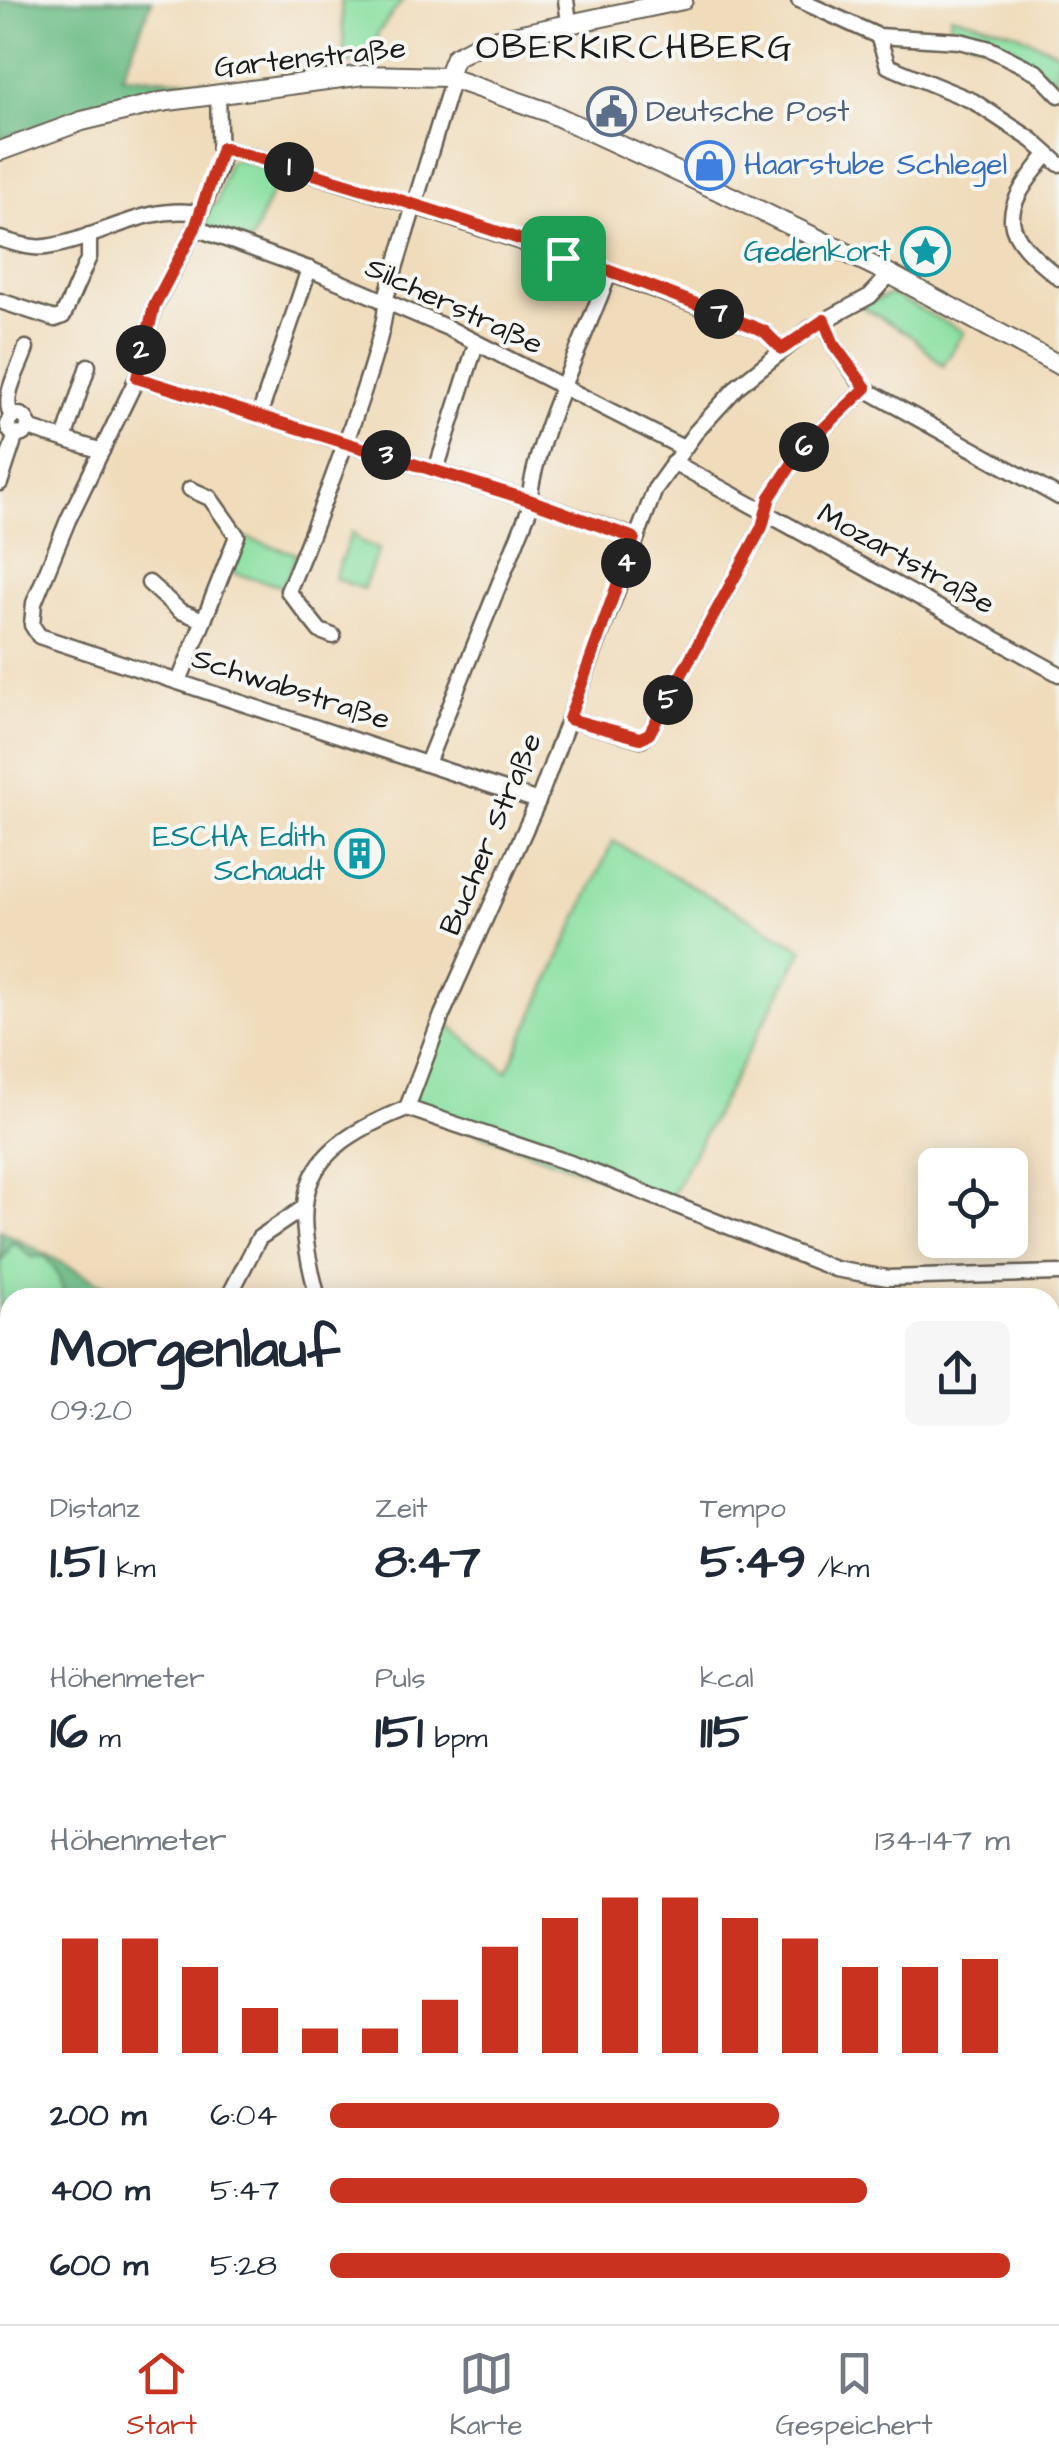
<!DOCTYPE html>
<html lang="de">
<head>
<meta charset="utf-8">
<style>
	:root { --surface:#fff; --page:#f6f6f7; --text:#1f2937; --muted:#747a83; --line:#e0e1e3; --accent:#c8321e }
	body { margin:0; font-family:"Architects Daughter",sans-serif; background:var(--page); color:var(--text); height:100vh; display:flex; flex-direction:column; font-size:38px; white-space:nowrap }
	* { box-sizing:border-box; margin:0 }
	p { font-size:32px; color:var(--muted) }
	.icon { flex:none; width:55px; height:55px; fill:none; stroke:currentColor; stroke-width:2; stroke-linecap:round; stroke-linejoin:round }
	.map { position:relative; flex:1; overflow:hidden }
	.side { position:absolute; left:0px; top:1288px; width:1060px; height:1038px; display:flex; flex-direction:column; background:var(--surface); border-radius:30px 30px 0 0; box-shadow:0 5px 25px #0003 }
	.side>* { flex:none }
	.fabs { position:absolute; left:918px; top:1148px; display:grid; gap:20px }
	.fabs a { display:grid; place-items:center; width:110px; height:110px; border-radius:15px; background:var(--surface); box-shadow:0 5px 25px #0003; font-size:50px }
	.pin { position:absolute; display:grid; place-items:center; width:85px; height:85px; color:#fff; margin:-42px; border-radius:20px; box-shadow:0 5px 15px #0006 }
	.km { position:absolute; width:50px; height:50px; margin:-25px; border-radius:50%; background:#222; color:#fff; font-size:28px; line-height:50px; text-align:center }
	.round { display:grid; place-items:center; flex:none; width:105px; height:105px; border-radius:15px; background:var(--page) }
	.summary { display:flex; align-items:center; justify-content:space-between; height:170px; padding:0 50px }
	h1 { font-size:55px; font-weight:700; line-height:75px }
	.metrics { display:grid; grid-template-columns:repeat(3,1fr); gap:15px; height:170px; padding:10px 50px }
	.metrics div { display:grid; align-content:center }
	.metrics b { font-size:50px; font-weight:700 }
	.metrics small { font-size:28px; font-weight:400 }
	.metrics p { font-size:28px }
	.chart { height:280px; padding:20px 50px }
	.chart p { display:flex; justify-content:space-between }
	.chart svg { width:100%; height:180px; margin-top:10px; stroke:var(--accent); stroke-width:6 }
	ul { padding:0 50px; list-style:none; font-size:32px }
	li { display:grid; grid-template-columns:160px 120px 1fr; align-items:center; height:75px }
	li i { height:25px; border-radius:12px; background:var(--accent) }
	.tabs { display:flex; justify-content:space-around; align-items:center; height:140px; border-top:2px solid var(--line); background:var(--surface); font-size:28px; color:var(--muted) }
	.tabs a { display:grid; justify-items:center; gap:5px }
	.tabs .current { color:var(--accent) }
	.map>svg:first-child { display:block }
	.green { fill:#8be0a2; stroke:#547e5f; stroke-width:2.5 }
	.forest { fill:#70be88; stroke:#466d52; stroke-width:2.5 }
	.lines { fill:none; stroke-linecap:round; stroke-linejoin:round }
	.stream { stroke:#4dbbc5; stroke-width:2.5 }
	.minor-casing { stroke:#665f53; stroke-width:19 }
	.major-casing { stroke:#665f53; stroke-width:22 }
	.minor { stroke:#fff; stroke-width:14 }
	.major { stroke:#fff; stroke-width:18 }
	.route-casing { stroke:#fff; stroke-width:20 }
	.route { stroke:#c8321e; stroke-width:12 }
	.labels { text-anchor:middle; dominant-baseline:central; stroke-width:8; stroke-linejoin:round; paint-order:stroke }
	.street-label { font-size:30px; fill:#1c1c1c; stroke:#f6f6f2 }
	.service-label { font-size:30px; fill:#4e5e75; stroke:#f6f6f2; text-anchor:start }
	.shop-label { font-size:30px; fill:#366cbe; stroke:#f6f6f2; text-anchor:start }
	.culture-label { font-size:30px; fill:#0d838f; stroke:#f6f6f2; text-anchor:end }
	.quarter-label { font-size:35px; letter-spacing:2.5px; fill:#1c1c1c; stroke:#f6f6f2 }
</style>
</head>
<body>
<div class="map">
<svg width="1059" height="2324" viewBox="0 0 1059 2324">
	<rect width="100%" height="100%" fill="#f6f6f2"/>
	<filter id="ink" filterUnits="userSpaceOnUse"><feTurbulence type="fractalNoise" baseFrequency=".01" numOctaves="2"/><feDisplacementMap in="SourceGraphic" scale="20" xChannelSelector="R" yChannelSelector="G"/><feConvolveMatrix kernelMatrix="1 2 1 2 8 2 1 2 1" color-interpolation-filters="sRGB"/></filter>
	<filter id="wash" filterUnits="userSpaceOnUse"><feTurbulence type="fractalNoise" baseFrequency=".0048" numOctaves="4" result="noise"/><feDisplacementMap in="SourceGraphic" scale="40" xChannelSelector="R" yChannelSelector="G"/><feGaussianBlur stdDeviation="2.25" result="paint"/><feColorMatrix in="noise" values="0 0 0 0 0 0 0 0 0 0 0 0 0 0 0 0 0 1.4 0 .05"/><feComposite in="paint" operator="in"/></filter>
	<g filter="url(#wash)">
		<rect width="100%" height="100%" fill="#f0dbba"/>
		<g class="green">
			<polygon points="341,0 403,0 377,34 378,59 345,63"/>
			<polygon points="951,15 1014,32 1059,53 1056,79 1013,53 949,33"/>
			<polygon points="237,159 280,172 250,244 209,228 204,221 211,205 217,203 228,162"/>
			<polygon points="891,294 964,332 943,366 913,337 861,306"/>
			<polygon points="352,532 362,543 379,549 363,589 334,578"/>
			<polygon points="246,538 297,554 284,587 232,573"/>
			<polygon points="613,841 803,949 668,1202 417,1111 412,1095 442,1020 507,1072"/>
			<polygon points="13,1241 32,1257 45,1256 57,1272 66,1297 10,1298 10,1420 0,1425 0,1262"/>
		</g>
		<g class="forest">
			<polygon points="0,0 152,0 122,76 205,81 111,101 0,139"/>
			<polygon points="0,1230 127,1297 66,1297 57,1272 45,1256 32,1257 13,1241 0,1262"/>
		</g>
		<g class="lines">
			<g class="stream">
				<polyline points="0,1527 10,1533"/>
				<polyline points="666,2315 667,2324"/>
			</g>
		</g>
	</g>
	<g filter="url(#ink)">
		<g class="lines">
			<defs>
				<g id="minor">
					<polyline points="566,0 569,22"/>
					<polyline points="799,0 878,36"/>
					<polyline points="878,36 888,66 973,101 1032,140 1059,164"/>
					<polyline points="878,36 960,41 990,49 1038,73 1059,95"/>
					<polyline points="218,95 220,164 195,228 154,307 137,378 68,520 34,603 32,625 39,636 538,801"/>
					<path d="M 222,148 C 406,199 586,263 764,331 L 781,349"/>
					<path d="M 1047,155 C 997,216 1000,230 1059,278"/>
					<polyline points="195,228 309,269 448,328 683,448"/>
					<path d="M 0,239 C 15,243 30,249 46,247 C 101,239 142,204 199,213"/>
					<polyline points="0,301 55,319 63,316 89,257 89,235"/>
					<polyline points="824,321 834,345 865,389 1059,497"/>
					<polyline points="137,378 529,500 634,537"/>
					<circle cx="18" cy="425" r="10"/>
					<polyline points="259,416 309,269"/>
					<path d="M 12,417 C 0,396 20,369 26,348"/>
					<polyline points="28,428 102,451"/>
					<polyline points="64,439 88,366"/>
					<polyline points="673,462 1059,674"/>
					<polyline points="436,470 476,344"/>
					<polyline points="0,483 16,434"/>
					<polyline points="190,489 210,498 237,536 204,620"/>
					<polyline points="149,583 180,611 204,620 179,681"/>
					<path d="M 333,636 L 320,631 L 288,591 C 305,553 393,328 385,301 L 453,78"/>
					<polyline points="569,719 641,739 649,734 762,527 770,497 802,449 865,389"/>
					<path d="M 428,761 L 529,510 C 528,452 588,332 609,273"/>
					<polyline points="407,1108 442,1015 538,801 655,489 695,433 738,386 811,328 870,296 890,274"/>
					<polyline points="407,1108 570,1163 835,1269 888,1278 1059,1273"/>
					<polyline points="228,1298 259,1238 302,1209"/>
					<path d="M 318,1298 C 289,1190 300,1151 407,1108"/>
					<polyline points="0,1490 10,1482"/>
					<polyline points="0,1760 10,1780"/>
					<polyline points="1050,2104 1059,2113"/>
					<polyline points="515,2315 520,2324"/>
				</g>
				<g id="major">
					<polyline points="447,77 455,57 484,42 683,0"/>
					<polyline points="0,151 82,121 161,102 364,75 447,77 548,112 732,197 882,270 1059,365"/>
				</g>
			</defs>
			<use href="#minor" class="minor-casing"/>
			<use href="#major" class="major-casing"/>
			<use href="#minor" class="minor"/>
			<use href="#major" class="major"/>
		</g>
	</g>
	<g class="lines" filter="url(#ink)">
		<defs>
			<path id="route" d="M 222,148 C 405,198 589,259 764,331 L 782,349 L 824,320 L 834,345 L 866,388 L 802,449 L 770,497 L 762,527 L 649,734 L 640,738 L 569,719 L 634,538 L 529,500 L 137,378 L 154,306 L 195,228 Z"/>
		</defs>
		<use href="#route" class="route-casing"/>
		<use href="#route" class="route"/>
	</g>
	<defs>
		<symbol id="civic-ring" viewBox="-11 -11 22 22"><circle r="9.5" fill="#f6f6f2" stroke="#5c6f8a" stroke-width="1.5"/><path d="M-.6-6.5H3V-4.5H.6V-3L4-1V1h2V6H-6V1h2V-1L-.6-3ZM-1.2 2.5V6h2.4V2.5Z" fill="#5c6f8a"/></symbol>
		<symbol id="shop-ring" viewBox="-11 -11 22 22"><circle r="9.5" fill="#f6f6f2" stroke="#3f7fe0" stroke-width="1.5"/><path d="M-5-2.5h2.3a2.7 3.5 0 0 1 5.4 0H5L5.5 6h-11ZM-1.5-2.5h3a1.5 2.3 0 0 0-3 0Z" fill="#3f7fe0"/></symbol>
		<symbol id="sight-ring" viewBox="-11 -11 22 22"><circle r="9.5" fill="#f6f6f2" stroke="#0f9aa8" stroke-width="1.5"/><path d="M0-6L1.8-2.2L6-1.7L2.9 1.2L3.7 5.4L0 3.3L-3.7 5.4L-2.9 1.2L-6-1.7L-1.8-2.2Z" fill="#0f9aa8"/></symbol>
		<symbol id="building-ring" viewBox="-11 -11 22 22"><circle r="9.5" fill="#f6f6f2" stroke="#0f9aa8" stroke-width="1.5"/><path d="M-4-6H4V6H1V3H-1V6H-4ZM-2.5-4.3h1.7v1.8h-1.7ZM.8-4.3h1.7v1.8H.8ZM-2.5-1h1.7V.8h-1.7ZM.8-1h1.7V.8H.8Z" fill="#0f9aa8"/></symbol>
	</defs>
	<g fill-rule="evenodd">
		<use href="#civic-ring" x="584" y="84" width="55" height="55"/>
		<use href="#shop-ring" x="682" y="138" width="55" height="55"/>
		<use href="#sight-ring" x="898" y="224" width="55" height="55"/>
		<use href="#building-ring" x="332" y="826" width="55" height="55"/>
	</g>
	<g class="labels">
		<g class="street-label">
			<text transform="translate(310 58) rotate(-6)">Gartenstraße</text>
			<text transform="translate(454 306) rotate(25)">Silcherstraße</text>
			<text transform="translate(906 559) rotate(29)">Mozartstraße</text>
			<text transform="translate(291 689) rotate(18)">Schwabstraße</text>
			<text transform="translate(491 834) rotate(-67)">Bucher Straße</text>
		</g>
		<g class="service-label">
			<text x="646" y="112">Deutsche Post</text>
		</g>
		<g class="shop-label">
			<text x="744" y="165">Haarstube Schlegel</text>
		</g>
		<g class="culture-label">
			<text x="891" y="252">Gedenkort</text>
			<text x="325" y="837">ESCHA Edith<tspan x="325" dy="34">Schaudt</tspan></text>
		</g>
		<g class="quarter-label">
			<text x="635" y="47">OBERKIRCHBERG</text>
		</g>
	</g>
</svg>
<div class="fabs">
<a><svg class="icon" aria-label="locate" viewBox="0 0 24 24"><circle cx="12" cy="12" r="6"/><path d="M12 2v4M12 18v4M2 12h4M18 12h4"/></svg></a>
</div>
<div class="pin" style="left:563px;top:258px;background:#1e9e55"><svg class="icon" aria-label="arrive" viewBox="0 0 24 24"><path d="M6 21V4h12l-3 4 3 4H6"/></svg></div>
<b class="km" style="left:289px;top:167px">1</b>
<b class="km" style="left:141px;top:350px">2</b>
<b class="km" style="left:386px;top:455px">3</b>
<b class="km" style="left:626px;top:563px">4</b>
<b class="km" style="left:668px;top:700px">5</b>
<b class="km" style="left:804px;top:447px">6</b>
<b class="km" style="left:719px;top:314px">7</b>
<section class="side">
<div class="summary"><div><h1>Morgenlauf</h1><p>09:20</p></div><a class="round"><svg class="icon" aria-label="share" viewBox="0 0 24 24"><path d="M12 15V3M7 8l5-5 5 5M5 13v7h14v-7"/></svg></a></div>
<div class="metrics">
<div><p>Distanz</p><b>1.51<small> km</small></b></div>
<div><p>Zeit</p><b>8:47</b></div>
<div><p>Tempo</p><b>5:49<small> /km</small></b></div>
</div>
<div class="metrics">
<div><p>Höhenmeter</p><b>16<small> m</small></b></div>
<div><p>Puls</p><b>151<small> bpm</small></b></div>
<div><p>kcal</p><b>115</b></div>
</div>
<div class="chart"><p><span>Höhenmeter</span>134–147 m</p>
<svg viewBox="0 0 160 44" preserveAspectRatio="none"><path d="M5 44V16M15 44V16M25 44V23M35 44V33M45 44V38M55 44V38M65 44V31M75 44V18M85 44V11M95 44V6M105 44V6M115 44V11M125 44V16M135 44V23M145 44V23M155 44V21"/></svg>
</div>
<ul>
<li><b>200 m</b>6:04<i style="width:66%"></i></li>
<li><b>400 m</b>5:47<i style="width:79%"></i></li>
<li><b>600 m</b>5:28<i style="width:100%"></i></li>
</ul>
</section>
</div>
<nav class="tabs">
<a class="current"><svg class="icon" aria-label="home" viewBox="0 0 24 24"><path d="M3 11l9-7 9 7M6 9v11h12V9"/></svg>Start</a>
<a><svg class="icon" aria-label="map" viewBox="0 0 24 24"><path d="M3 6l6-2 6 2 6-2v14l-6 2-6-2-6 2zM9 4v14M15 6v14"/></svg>Karte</a>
<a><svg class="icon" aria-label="saved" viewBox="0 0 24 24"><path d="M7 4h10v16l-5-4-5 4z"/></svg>Gespeichert</a>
</nav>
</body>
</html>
